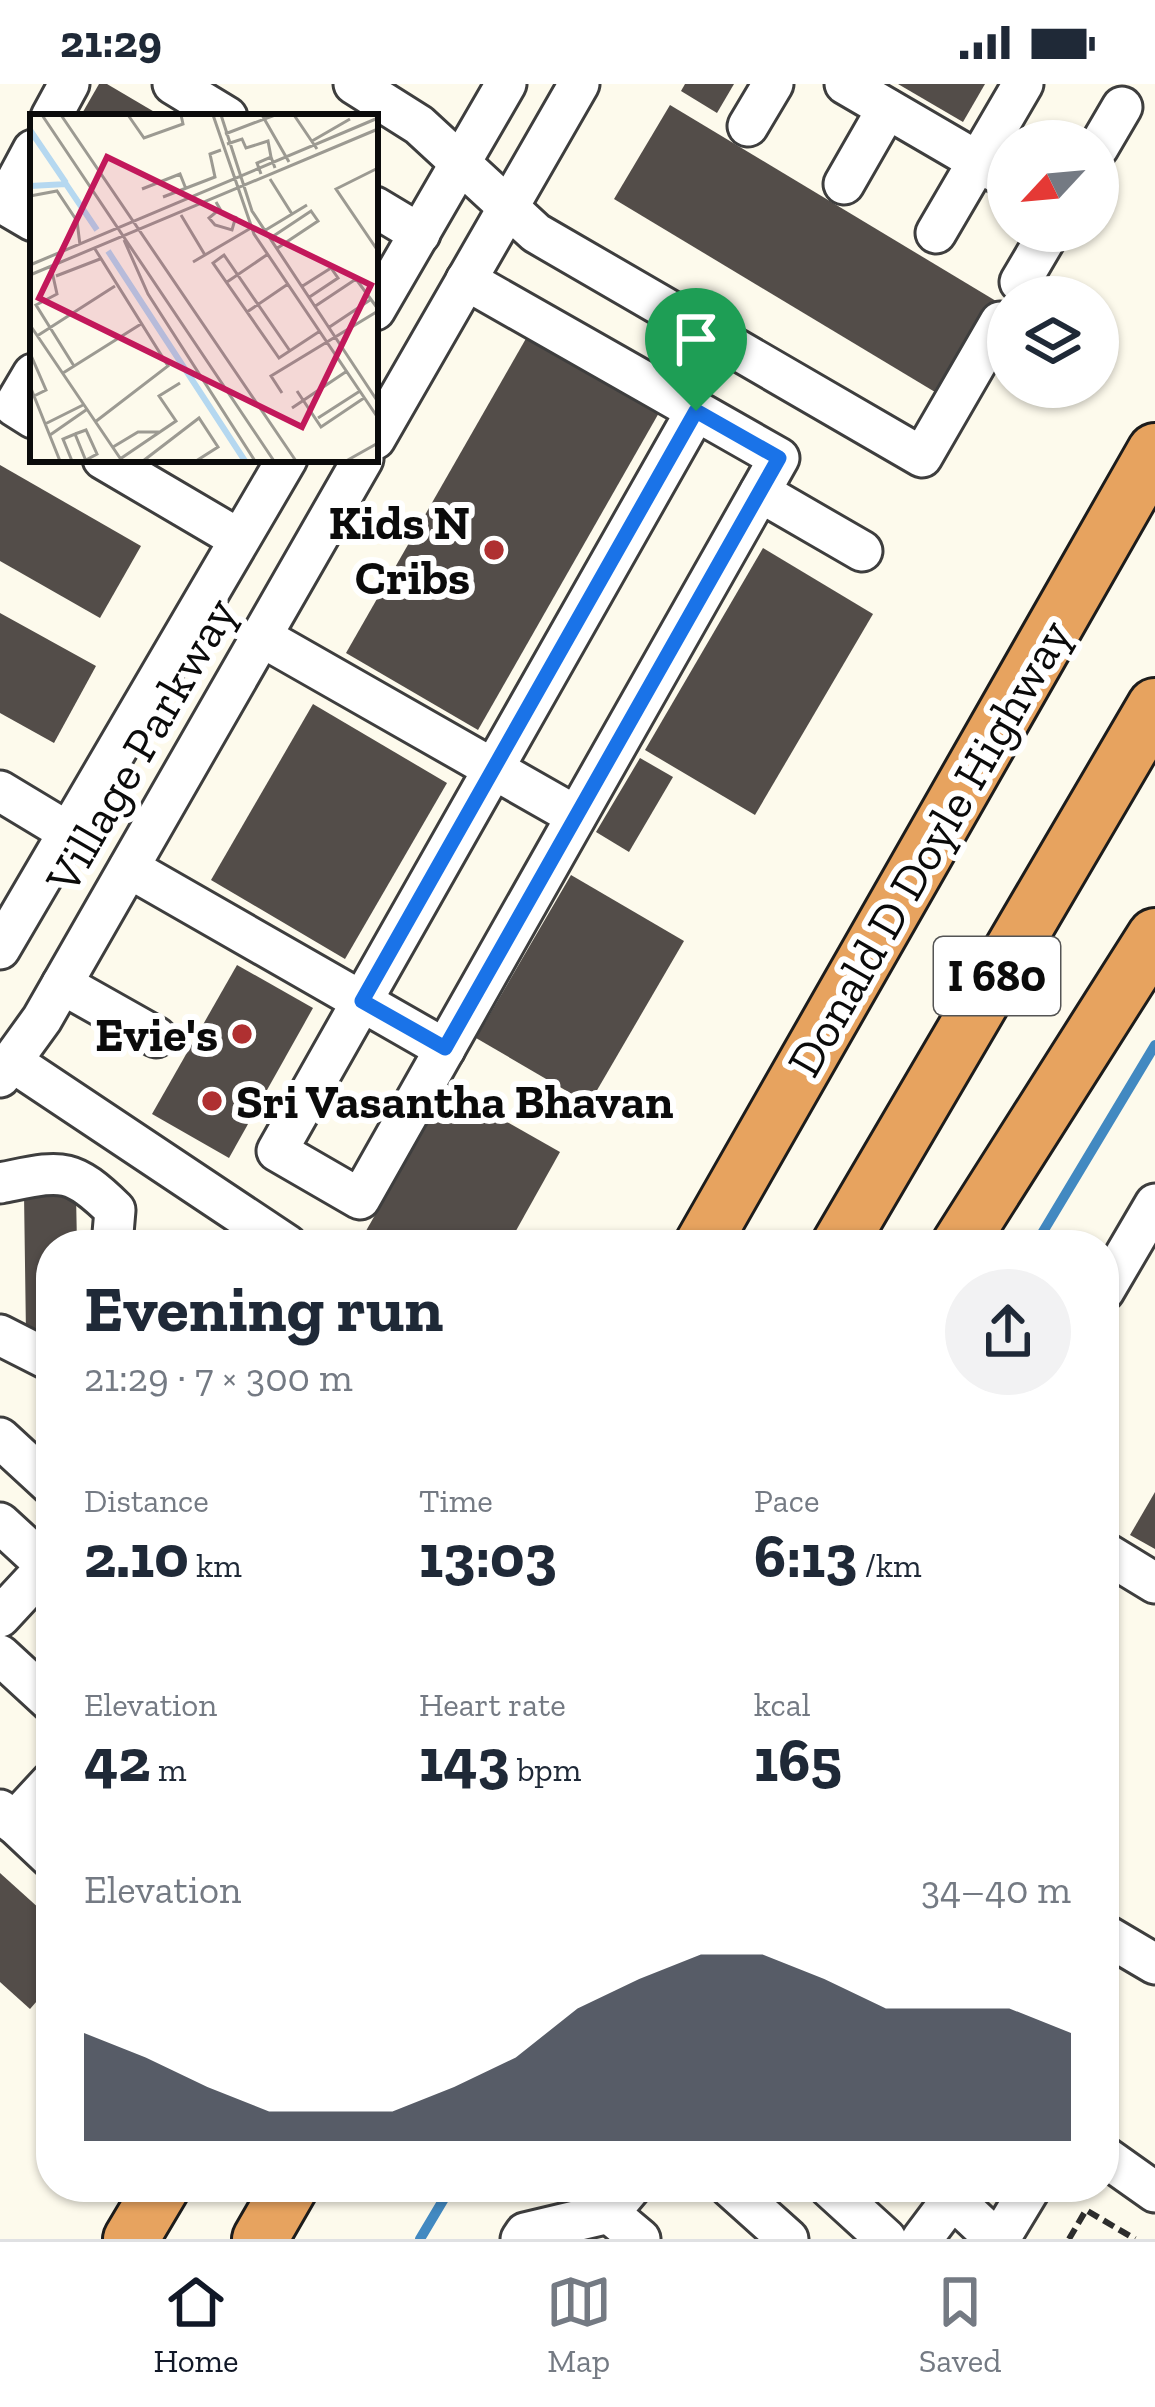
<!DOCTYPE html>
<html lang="en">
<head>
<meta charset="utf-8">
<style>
	:root { --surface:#fff; --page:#f2f2f3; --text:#1f2937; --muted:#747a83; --line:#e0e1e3; --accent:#111827 }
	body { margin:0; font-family:"Zilla Slab",serif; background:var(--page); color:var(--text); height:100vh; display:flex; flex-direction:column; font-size:45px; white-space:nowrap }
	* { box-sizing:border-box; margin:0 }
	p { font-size:39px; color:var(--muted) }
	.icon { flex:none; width:66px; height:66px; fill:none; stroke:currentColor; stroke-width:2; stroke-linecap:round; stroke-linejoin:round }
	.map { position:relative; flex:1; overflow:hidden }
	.drawer { position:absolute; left:36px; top:1146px; width:1083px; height:972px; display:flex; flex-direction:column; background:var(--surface); border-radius:48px; box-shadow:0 3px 9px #0004 }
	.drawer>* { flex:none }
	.needle { width:78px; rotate:244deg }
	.buttons { position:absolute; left:987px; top:36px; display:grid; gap:24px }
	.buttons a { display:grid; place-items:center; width:132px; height:132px; border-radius:50%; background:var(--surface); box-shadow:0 3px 9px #0004; font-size:60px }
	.pin { position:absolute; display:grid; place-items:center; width:102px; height:102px; color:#fff; margin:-123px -51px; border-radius:50% 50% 50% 0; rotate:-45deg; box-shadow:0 0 12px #0007 }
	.pin .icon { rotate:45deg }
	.round { display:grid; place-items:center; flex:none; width:126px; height:126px; border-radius:63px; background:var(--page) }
	.head { display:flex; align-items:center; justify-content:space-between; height:204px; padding:0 48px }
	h1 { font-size:66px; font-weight:800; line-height:90px }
	.metrics { display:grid; grid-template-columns:repeat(3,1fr); gap:18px; height:204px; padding:12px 48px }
	.metrics div { display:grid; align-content:center }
	.metrics b { font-size:60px; font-weight:800 }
	.metrics small { font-size:33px; font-weight:400 }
	.metrics p { font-size:33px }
	.chart { height:336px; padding:24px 48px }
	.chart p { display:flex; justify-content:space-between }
	.chart svg { width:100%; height:216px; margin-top:12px; fill:var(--accent); opacity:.7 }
	.status { display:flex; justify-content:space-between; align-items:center; height:84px; padding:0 60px; background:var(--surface); direction:ltr }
	.status svg { height:33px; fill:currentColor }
	.dock { display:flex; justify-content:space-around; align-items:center; height:168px; border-top:3px solid var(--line); background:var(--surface); font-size:33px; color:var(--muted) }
	.dock a { display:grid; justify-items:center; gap:6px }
	.dock .active { color:var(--accent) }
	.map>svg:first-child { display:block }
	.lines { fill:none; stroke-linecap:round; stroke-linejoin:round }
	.stream { stroke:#4289c1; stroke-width:10 }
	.building { fill:#534d49 }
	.minor-casing { stroke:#3e3e3e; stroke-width:45 }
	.highway-casing { stroke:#1c1c1c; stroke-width:60 }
	.path { stroke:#2d2d2d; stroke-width:6; stroke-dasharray:12 6; stroke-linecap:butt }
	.minor { stroke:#fff; stroke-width:39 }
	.highway { stroke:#e7a35f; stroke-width:54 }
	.route-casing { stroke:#fff; stroke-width:24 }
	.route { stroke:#1a73e8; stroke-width:15 }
	.poi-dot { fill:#af3031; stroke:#fff; stroke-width:4.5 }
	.labels { text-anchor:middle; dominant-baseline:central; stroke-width:12; stroke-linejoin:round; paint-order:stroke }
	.shield { fill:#fff; stroke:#545454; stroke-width:3 }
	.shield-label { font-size:45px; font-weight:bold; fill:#0b0b0b }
	.poi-label { font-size:48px; font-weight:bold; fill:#0b0b0b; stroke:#fff; text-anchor:end }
	.street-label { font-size:48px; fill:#0b0b0b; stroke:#fff }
	.inset-river { fill:none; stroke:#b5d8f0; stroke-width:6 }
	.inset-road { fill:none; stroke:#9c9a92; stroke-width:3 }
	.view { fill:#c2185b; fill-opacity:0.15; stroke:#c2185b; stroke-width:6 }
	.inset-edge { fill:none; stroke:#0b0b0b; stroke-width:6 }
</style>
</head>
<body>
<div class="status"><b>21:29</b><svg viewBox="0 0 49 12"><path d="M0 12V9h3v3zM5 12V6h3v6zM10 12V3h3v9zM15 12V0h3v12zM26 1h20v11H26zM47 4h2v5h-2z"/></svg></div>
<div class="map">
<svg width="1155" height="2155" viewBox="0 0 1155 2155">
	<rect width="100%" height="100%" fill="#fdfaec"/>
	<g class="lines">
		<g class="stream">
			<polyline points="1035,1161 1155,961"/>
			<polyline points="420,2155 451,2103"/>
		</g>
	</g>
	<g class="building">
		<polygon points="99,0 107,0 163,33 80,33"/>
		<polygon points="685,0 734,0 717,29 681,7"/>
		<polygon points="898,0 985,0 963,38"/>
		<polygon points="670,21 996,217 940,311 614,115"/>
		<polygon points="532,244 664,320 478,646 346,569"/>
		<polygon points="0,381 141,462 100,534 0,477"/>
		<polygon points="763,464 873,530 755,731 645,666"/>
		<polygon points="0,529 96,582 54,659 0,629"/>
		<polygon points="313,620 447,699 345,875 211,796"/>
		<polygon points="640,674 673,693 629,768 596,748"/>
		<polygon points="571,791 684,857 589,1020 476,954"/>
		<polygon points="237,881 313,924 229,1074 152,1030"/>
		<polygon points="447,1004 560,1068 508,1161 358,1161"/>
		<polygon points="24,1110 76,1110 77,1161 51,1161 51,1249 26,1250"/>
		<polygon points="1155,1408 1155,1465 1130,1451"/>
		<polygon points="0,1789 51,1835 51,1901 30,1925 0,1898"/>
	</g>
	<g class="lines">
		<defs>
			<g id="minor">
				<polyline points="173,0 227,33"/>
				<polyline points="354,0 419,41 536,149 922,373 1000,238"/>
				<polyline points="845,0 1008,95"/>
				<polyline points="51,33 69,0"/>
				<polyline points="748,42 773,0"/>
				<polyline points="1098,64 1122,23"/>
				<polyline points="33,66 4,120 33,137"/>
				<polyline points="844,100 887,25"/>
				<polyline points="375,123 420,150"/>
				<polyline points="936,149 1023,0"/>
				<polyline points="466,196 779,374 360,1115 277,1067 696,327"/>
				<polyline points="1020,198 1050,147"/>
				<polyline points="375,226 506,0"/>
				<polyline points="33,290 14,322 33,334"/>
				<polyline points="375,355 579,0"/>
				<polyline points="103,375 239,455"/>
				<polyline points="760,408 862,467"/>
				<polyline points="262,553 576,732"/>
				<polyline points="0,707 68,748"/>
				<polyline points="129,784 445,965"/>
				<polyline points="0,865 287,375"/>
				<polyline points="62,900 156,953"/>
				<polyline points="11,977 287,1161"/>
				<polyline points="0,993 42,935 363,375"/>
				<path d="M 0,1099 C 61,1087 69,1081 115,1126 L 112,1161"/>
				<polyline points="1104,1207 1155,1120"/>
				<polyline points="0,1251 51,1277"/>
				<polyline points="0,1354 51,1401"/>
				<polyline points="0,1439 51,1486"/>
				<polyline points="1104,1468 1155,1499"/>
				<polyline points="0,1533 51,1478"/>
				<polyline points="0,1571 51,1618"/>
				<polyline points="0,1726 51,1774"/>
				<polyline points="13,1739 51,1698"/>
				<polyline points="1104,1850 1155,1880"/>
				<polyline points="1104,2072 1155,2108"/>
				<polyline points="730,2103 788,2155"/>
				<polyline points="829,2103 886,2155"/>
				<polyline points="940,2103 988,2148 1005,2146 1031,2103"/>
				<polyline points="609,2129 640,2155"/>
				<polyline points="521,2155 525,2149 609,2129 631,2103"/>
				<polyline points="922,2155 952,2115"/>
			</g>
			<g id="highway">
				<polyline points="702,1161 1155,367"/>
				<polyline points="839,1161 1155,622"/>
				<polyline points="959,1161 1155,852"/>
				<polyline points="131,2155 162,2103"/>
				<polyline points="260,2155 290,2103"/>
			</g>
		</defs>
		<use href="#minor" class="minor-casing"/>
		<use href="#highway" class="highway-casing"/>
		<polyline class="path" points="1069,2155 1086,2126 1135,2155"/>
		<use href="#minor" class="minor"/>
		<use href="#highway" class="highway"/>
	</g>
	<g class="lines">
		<defs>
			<polygon id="route" points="696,327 779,374 445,964 362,917"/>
		</defs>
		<use href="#route" class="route-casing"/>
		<use href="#route" class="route"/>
	</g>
	<g class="poi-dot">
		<circle cx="494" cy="466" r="12"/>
		<circle cx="242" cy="950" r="12"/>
		<circle cx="212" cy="1017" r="12"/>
	</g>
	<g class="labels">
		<rect class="shield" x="934" y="853" width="126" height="78" rx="9"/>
		<g class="shield-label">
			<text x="997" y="892">I 680</text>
		</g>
		<g class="poi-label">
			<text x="470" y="438">Kids N<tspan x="470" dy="55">Cribs</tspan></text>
			<text x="218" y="950">Evie's</text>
			<text x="236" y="1017" text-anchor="start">Sri Vasantha Bhavan</text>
		</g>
		<g class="street-label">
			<text transform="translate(141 661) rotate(-60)">Village Parkway</text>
			<text transform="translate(929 764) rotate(-60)">Donald D Doyle Highway</text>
		</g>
	</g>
	<g transform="translate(30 30)">
		<rect width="348" height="348" fill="#fdfaec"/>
		<path class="inset-river" d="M 0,16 L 36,69M 0,72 L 36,70 L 67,116M 78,137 L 215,347"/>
		<path class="inset-road" d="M 12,1 L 244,347M 31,1 L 266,347M 98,1 L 114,24 L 153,10 L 151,1M 183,1 L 224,120 L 348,304M 191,1 L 222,97 L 348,288M 232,1 L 259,48M 264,1 L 287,35M 195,20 L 245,1M 282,27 L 320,5M 197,30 L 212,25 L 216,34 L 238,27 L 241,43M 348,54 L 306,75 L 348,137M 231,60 L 227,49 L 241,43 L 245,54M 240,65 L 262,100M 112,75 L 150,60 L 156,75M 0,82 L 27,77 L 47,107 L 50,131M 133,83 L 185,63 L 180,40 L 191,36M 186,88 L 190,95 L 179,104 L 185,111 L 202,116 L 206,102M 151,101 L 175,141M 234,117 L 277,91M 239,125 L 281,97 L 288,107 L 246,135M 94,126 L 118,180 L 225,347M 163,148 L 221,114M 0,151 L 348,4M 21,153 L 27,180 L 6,191 L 44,252M 0,161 L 348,15M 26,162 L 70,145M 197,168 L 238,140M 271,173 L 301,154 L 308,164 L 278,184M 284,193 L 326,165 L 348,195M 217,198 L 258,170M 0,211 L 92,347M 298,214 L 340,186M 7,222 L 85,172M 260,237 L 194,141 L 183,149 L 249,244 L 290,217M 0,239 L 16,276 L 4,282M 33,259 L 111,210M 0,272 L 30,347M 267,277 L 291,313 L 334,284M 252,279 L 241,262 L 348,197M 262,294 L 317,257M 288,304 L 330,277M 65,308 L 138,252 L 65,135M 15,310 L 53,291M 45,320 L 56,316 L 67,340 L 56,346M 20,321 L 56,296M 83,333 L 108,318 L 129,318M 90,345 L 146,307 L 129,282 L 150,269M 42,347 L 33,325 L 45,320 L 56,347M 113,347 L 169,304 L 188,333 L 166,347M 316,347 L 348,329"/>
		<path class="view" d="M 77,43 L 341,171 L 272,313 L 9,184 Z"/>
		<rect width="348" height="348" class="inset-edge"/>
	</g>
</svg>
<div class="buttons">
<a><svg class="needle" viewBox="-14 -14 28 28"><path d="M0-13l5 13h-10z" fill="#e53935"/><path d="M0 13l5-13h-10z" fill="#747a83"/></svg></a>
<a><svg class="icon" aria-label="layers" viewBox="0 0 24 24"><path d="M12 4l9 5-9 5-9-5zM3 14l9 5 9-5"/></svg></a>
</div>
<div class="pin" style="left:696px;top:327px;background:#1e9e55"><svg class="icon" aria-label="arrive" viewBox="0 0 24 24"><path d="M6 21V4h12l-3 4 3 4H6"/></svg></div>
<section class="drawer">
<div class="head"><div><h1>Evening run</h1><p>21:29 · 7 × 300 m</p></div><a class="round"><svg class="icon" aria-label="share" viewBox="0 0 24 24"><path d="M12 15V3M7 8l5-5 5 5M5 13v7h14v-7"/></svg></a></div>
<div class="metrics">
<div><p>Distance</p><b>2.10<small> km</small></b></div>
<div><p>Time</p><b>13:03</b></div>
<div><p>Pace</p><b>6:13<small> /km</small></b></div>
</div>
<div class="metrics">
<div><p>Elevation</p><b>42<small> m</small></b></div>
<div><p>Heart rate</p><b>143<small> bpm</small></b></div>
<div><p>kcal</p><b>165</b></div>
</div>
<div class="chart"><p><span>Elevation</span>34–40 m</p>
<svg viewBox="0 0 160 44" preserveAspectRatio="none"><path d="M0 44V22L10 27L20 33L30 38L40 38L50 38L60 33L70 27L80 17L90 11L100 6L110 6L120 11L130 17L140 17L150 17L160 22V44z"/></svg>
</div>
</section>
</div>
<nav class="dock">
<a class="active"><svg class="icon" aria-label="home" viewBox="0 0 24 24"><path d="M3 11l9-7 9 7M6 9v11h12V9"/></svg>Home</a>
<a><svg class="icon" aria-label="map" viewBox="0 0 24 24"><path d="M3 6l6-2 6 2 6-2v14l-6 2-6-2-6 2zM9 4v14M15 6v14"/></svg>Map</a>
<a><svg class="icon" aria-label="saved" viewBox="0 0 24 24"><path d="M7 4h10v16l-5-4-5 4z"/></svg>Saved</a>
</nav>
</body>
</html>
